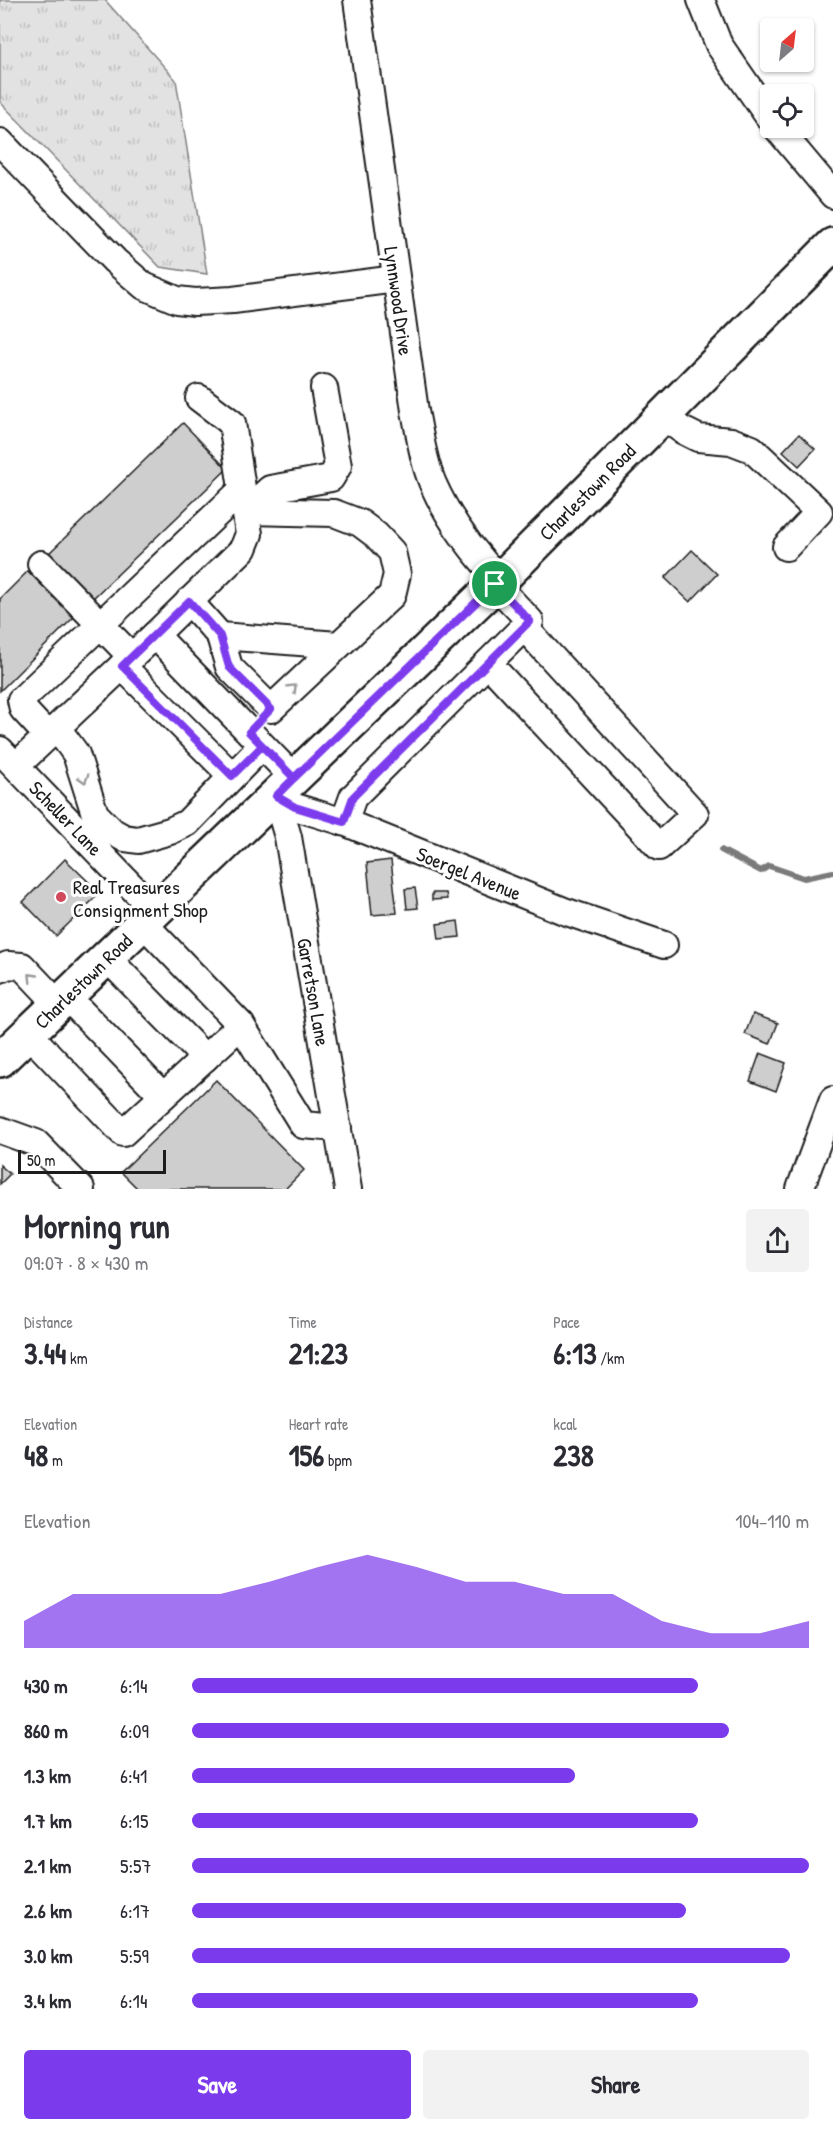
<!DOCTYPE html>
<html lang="en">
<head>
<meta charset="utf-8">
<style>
	:root { --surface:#fff; --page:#f2f2f3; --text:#2b2b33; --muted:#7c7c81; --accent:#7c3aed }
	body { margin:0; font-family:"Patrick Hand",sans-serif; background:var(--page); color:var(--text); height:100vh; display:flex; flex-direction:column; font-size:22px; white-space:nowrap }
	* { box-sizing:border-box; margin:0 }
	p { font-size:20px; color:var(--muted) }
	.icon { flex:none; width:33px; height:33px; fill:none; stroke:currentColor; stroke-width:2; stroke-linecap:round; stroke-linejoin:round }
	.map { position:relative; height:1189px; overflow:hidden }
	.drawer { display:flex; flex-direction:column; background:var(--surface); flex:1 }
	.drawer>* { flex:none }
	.needle { width:39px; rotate:28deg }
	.fabs { position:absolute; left:760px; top:18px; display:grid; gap:12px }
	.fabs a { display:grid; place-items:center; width:54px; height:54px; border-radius:6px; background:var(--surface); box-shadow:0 2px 4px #0004; font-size:30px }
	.scale { position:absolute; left:18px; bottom:15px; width:148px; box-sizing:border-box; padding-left:6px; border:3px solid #1c1c1c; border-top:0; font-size:16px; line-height:21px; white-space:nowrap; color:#1c1c1c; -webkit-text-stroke:4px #fff; paint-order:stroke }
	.pin { position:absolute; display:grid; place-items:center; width:51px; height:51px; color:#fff; margin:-26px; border:3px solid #fff; border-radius:50%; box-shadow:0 2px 6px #0007 }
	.round { display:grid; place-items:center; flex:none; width:63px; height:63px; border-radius:6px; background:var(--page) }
	.overview { display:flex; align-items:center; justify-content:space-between; height:102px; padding:0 24px }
	h1 { font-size:33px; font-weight:800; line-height:45px }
	.stats { display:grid; grid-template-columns:repeat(3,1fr); gap:9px; height:102px; padding:6px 24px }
	.stats div { display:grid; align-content:center }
	.stats b { font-size:30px; font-weight:800 }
	.stats small { font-size:16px; font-weight:400 }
	.stats p { font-size:16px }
	.chart { height:168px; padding:12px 24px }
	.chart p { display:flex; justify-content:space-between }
	.chart svg { width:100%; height:108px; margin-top:6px; fill:var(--accent); opacity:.7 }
	.primary-button { display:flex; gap:12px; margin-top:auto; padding:12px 24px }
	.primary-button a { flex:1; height:69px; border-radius:6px; background:var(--accent); color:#fff; font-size:24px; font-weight:800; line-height:69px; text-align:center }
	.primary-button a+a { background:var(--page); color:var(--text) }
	ul { padding:0 24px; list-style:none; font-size:20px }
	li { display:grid; grid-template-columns:96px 72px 1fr; align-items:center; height:45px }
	li i { height:15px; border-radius:8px; background:var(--accent) }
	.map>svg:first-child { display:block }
	.grass { fill:url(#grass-tufts); stroke:#7f7f7f; stroke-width:1.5 }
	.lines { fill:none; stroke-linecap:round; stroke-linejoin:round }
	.stream { stroke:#7a7a7a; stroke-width:6 }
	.building { fill:#cecece; stroke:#1c1c1c; stroke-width:1.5 }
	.minor-casing { stroke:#1c1c1c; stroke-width:30 }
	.major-casing { stroke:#1c1c1c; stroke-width:38 }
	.minor { stroke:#fff; stroke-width:26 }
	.major { stroke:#fff; stroke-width:33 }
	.oneway { stroke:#999 }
	.route-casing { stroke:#fff; stroke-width:12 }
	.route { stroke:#7c3aed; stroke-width:8 }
	.poi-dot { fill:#d1495b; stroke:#fff; stroke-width:2 }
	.labels { text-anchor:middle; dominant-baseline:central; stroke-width:6; stroke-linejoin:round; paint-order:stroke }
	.street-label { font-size:20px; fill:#1c1c1c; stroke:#fff }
	.poi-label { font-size:20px; fill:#1c1c1c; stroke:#fff; text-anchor:start }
</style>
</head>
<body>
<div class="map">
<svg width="833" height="1189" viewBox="0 0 833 1189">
	<defs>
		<pattern id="grass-tufts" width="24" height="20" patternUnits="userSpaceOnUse" patternTransform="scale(1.5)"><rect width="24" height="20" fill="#e2e2e2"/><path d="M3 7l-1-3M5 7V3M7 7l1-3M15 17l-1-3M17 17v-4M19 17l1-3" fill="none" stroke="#c1c1c1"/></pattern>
	</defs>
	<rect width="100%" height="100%" fill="#fff"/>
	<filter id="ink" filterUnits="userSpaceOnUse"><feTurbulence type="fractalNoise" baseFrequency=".0167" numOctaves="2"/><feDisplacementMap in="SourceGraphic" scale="12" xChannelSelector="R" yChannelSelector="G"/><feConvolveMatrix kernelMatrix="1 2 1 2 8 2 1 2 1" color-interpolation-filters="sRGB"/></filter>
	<g filter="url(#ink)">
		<polygon class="grass" points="0,0 105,0 176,80 207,274 160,267 0,102"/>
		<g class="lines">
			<polyline class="stream" points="721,850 761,871 769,866 804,878 833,872"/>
		</g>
		<g class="building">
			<polygon points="183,423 227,469 89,602 45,557"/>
			<polygon points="799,434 815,449 799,466 783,451"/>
			<polygon points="692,550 717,574 690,602 665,578"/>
			<polygon points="28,571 74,617 0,691 0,599"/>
			<polygon points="65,859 100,893 56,936 23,902"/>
			<polygon points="391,860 397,913 372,915 367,863"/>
			<polygon points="415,888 418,908 407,909 405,889"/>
			<polygon points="432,893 446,893 447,899 432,900"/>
			<polygon points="458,921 460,937 439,939 437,924"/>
			<polygon points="753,1014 778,1023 770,1044 745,1034"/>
			<polygon points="760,1053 786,1063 776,1091 750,1081"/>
			<polygon points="216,1080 304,1170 285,1189 138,1189 121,1172"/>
			<polygon points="0,1165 10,1174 0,1184"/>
		</g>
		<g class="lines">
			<defs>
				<g id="minor">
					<path d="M 357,0 L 415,411 C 420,435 423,461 433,484 C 449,520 472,551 500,580"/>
					<polyline points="701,0 719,45 771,120"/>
					<polyline points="777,128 833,195"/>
					<polyline points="0,142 115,261 144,286 177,300 195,302 233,300 396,279"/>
					<polyline points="199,398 232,423 249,534 243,549 155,635 294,778"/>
					<polyline points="663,416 682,430 698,438 731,441 752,449 819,512 786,547"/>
					<polyline points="246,511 270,489 331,478 338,466 324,388"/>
					<polyline points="41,564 132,657"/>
					<polyline points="189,601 220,636 229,667 271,709 392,595 397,574 392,552 376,535 360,523 334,513 246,511"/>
					<polyline points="220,636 338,645"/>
					<polyline points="488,663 659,847 695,814 524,627"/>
					<polyline points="122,666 232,776"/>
					<polyline points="57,728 76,754 95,814 113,832 124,838 138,840 170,831 187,823 262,746"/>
					<polyline points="48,736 23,709 21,700 242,490"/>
					<polyline points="0,750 156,912"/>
					<polyline points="16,766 155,635"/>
					<polyline points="276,796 295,807 344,822 564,911 664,945"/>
					<polyline points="276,796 288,837 348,1189"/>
					<polyline points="344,822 353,797 530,621 495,584"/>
					<polyline points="144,924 241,1025"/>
					<polyline points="107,958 205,1058"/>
					<polyline points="0,969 8,965 22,966 59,1005"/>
					<polyline points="67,997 163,1096"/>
					<polyline points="28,1033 123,1133 241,1025 303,1125 338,1128"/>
					<polyline points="0,1130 36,1143 81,1189"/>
					<polyline points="800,1189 833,1100"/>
				</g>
				<polyline id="major" points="0,1060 500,580 833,245"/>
			</defs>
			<use href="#minor" class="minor-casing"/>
			<use href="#major" class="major-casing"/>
			<use href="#minor" class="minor"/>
			<use href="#major" class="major"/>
		</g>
		<defs><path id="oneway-chevron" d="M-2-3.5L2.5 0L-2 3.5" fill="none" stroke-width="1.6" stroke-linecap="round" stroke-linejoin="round" transform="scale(1.5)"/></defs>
		<g class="oneway">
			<use href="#oneway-chevron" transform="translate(293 688) rotate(-44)"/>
			<use href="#oneway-chevron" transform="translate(84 779) rotate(73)"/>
			<use href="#oneway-chevron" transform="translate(32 977) rotate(-134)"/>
		</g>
	</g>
	<g class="lines" filter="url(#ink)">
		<defs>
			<polyline id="route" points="495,584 294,778 249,732 271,709 229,667 220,636 189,601 122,666 232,776 262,746 294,778 276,796 295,807 344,822 353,797 530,621 495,584"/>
		</defs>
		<use href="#route" class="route-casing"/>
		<use href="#route" class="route"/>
	</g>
	<circle class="poi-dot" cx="61" cy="897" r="6"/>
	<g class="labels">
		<g class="street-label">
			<text transform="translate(399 301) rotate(82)">Lynnwood Drive</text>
			<text transform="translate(587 492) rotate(-45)">Charlestown Road</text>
			<text transform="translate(66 818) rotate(46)">Scheller Lane</text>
			<text transform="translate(469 873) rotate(22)">Soergel Avenue</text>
			<text transform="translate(83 981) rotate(-44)">Charlestown Road</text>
			<text transform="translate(314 992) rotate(80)">Garretson Lane</text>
		</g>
		<g class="poi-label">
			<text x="73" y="886">Real Treasures<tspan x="73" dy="23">Consignment Shop</tspan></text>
		</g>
	</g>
</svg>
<div class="fabs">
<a><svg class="needle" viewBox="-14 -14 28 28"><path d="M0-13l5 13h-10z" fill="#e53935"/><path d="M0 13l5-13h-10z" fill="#7c7c81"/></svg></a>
<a><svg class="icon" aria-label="locate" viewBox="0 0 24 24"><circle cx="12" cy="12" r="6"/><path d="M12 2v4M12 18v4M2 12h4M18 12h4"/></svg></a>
</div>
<div class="scale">50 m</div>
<div class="pin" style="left:495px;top:584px;background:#1e9e55"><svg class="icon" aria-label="arrive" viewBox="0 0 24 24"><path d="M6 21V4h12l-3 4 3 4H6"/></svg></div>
</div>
<section class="drawer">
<div class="overview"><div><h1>Morning run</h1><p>09:07 · 8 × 430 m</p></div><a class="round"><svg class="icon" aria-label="share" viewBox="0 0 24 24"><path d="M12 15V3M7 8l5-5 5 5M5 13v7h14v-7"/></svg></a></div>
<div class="stats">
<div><p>Distance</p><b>3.44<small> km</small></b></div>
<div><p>Time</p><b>21:23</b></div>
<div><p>Pace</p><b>6:13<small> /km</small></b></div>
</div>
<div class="stats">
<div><p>Elevation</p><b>48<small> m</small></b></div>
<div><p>Heart rate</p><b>156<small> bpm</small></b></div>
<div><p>kcal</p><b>238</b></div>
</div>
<div class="chart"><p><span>Elevation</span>104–110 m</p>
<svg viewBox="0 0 160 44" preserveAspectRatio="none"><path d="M0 44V33L10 22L20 22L30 22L40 22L50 17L60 11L70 6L80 11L90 17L100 17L110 22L120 22L130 33L140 38L150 38L160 33V44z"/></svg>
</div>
<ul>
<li><b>430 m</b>6:14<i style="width:82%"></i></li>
<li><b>860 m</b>6:09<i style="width:87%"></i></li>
<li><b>1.3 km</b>6:41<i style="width:62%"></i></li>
<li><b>1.7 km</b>6:15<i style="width:82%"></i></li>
<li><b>2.1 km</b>5:57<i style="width:100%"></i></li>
<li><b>2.6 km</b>6:17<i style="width:80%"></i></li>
<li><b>3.0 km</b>5:59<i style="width:97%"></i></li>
<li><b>3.4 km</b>6:14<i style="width:82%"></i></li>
</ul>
<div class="primary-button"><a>Save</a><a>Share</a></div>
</section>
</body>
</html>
